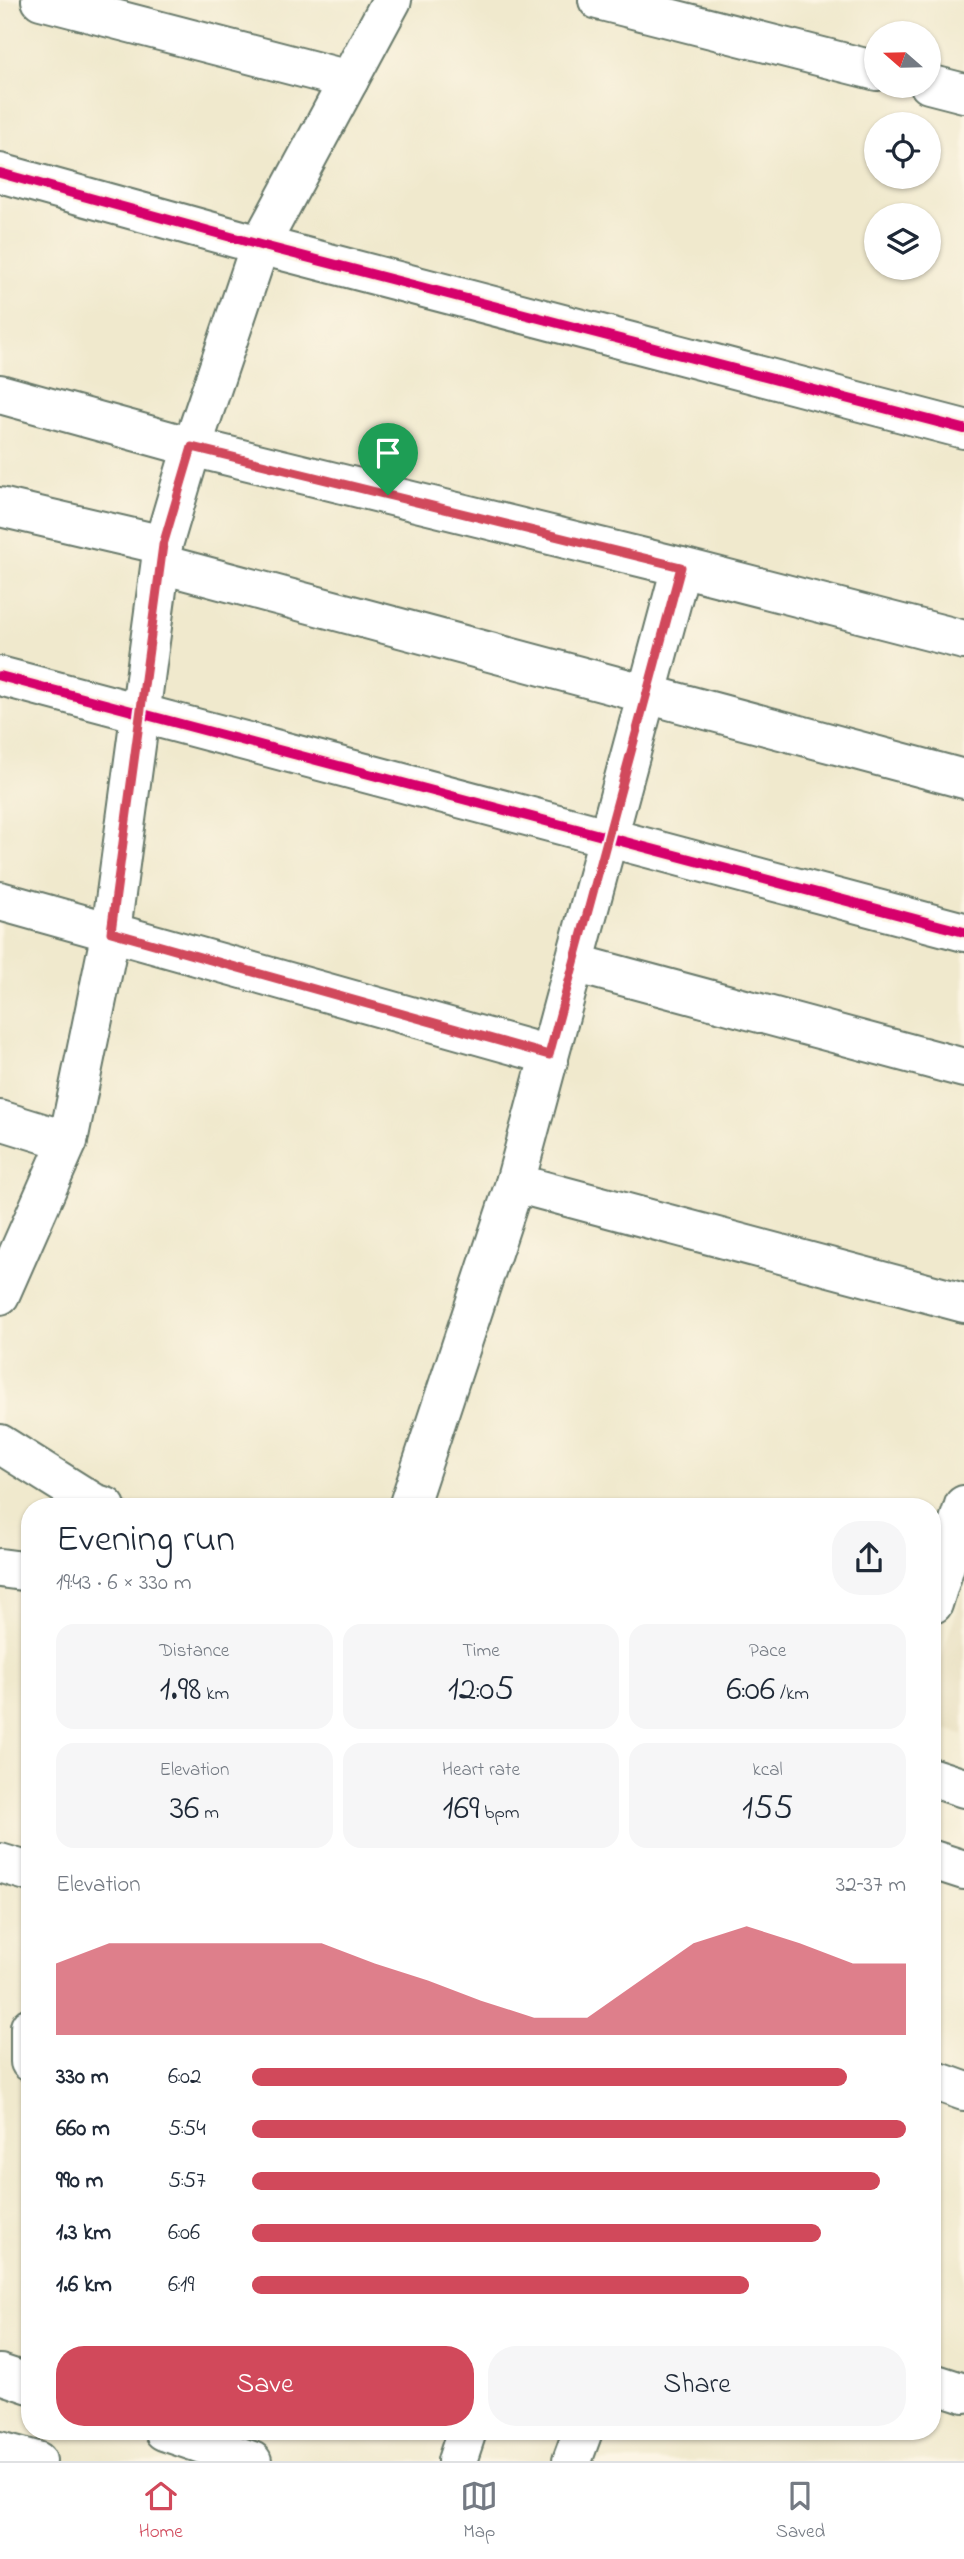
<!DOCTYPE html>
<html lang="en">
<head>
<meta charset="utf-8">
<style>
	:root { --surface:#fff; --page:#f6f6f7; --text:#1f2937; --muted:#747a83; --line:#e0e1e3; --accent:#d1495b }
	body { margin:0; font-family:"Indie Flower",sans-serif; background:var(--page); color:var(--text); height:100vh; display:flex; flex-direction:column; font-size:26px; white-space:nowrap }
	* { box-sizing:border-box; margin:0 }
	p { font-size:23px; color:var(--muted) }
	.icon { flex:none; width:38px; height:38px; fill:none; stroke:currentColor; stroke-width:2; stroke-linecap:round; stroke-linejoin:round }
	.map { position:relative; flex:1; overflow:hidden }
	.drawer { position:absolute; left:21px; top:1498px; width:920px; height:942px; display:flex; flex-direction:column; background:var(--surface); border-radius:28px; box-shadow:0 2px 5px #0004 }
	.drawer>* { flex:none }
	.needle { width:46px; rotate:290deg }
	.controls { position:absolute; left:864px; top:21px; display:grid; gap:14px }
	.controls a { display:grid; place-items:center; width:77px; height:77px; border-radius:50%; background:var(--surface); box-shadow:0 2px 5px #0004; font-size:35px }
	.pin { position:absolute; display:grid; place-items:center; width:60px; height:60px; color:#fff; margin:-72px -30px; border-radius:50% 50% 50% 0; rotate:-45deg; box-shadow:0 0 7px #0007 }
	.pin .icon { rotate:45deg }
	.round { display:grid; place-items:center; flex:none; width:74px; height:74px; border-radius:28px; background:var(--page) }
	.headline { display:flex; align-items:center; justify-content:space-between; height:119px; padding:0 35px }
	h1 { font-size:38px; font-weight:600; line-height:52px }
	.figures { display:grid; grid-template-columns:repeat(3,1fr); gap:10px; height:119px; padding:7px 35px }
	.figures div { display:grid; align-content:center; border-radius:18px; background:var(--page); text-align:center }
	.figures b { font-size:35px; font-weight:600 }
	.figures small { font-size:19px; font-weight:400 }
	.figures p { font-size:19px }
	.chart { height:196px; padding:14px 35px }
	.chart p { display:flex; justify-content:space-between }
	.chart svg { width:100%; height:126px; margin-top:7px; fill:var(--accent); opacity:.7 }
	.cta { display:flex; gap:14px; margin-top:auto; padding:14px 35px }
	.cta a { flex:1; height:80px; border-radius:28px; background:var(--accent); color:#fff; font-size:28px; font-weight:600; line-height:80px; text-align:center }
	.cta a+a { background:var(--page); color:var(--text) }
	ul { padding:0 35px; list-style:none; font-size:23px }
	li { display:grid; grid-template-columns:112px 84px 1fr; align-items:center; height:52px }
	li i { height:18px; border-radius:9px; background:var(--accent) }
	.menu { display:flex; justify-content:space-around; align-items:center; height:98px; border-top:2px solid var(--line); background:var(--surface); font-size:19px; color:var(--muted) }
	.menu a { display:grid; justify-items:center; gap:4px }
	.menu .on { color:var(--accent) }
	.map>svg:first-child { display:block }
	.built { fill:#e4dbba }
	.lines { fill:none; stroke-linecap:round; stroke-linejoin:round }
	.minor-casing { stroke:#68796a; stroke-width:42 }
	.major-casing { stroke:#68796a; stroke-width:42 }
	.minor { stroke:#fff; stroke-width:38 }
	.major { stroke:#fff; stroke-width:38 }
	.cycleway-casing { stroke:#fcf5e5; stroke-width:15 }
	.cycleway { stroke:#d6006c; stroke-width:10 }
	.route-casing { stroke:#fff; stroke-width:14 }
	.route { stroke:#d1495b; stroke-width:9 }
</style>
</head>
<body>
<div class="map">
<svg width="964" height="2461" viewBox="0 0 964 2461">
	<rect width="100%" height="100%" fill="#fcf5e5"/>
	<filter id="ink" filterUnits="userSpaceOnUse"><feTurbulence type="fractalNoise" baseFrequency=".0143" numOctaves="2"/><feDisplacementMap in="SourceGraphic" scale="14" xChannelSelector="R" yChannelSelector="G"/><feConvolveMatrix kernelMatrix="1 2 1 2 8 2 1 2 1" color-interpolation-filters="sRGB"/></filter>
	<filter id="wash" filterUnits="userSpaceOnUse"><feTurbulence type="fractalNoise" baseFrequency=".00686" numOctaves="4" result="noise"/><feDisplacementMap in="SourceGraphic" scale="28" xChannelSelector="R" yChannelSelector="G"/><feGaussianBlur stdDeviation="1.57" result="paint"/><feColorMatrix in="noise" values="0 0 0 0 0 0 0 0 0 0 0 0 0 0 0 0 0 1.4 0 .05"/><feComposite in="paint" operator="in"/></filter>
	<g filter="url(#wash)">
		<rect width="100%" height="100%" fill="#f0e9cd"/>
		<polygon class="built" points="964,1589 964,1735 935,1726 933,1683"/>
	</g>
	<g filter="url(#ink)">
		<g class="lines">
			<defs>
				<g id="minor">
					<polyline points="41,0 349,80"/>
					<polyline points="598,0 877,71"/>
					<polyline points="929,84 964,93"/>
					<polyline points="0,173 260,245 964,429"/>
					<polyline points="0,394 192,447 681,567 964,640"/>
					<polyline points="0,507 163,545"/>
					<polyline points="161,564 964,779"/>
					<polyline points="0,676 964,932"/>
					<polyline points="0,901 549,1055"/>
					<polyline points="574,963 964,1068"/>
					<polyline points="0,1120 68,1141"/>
					<polyline points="515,1183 964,1303"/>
					<polyline points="0,1444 94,1503 106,1507"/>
					<polyline points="408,1507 515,1183 681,567"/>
					<polyline points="0,1568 30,1572"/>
					<polyline points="933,1604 964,1505"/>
					<polyline points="933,1778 964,1788"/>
					<polyline points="933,1860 964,1870"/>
					<polyline points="0,1863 30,1872"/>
					<polyline points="30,2027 30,2062"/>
					<polyline points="933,2080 964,2091"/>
					<polyline points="933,2383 964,2393"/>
					<polyline points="457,2461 467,2431"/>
					<polyline points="572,2461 583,2431"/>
				</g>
				<g id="major">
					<polyline points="0,1295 68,1141 111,931 163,545 192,447 260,245 392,0"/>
					<polyline points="0,2374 30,2384"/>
					<polyline points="164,2431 252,2461"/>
					<polyline points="0,2451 37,2461"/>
				</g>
			</defs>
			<use href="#minor" class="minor-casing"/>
			<use href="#major" class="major-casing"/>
			<use href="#minor" class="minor"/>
			<use href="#major" class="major"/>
			<defs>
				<g id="cycleway">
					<polyline points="0,173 260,245 964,429"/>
					<polyline points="0,676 964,932"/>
				</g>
			</defs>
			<use href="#cycleway" class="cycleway-casing"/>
			<use href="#cycleway" class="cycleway"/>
		</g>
	</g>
	<g class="lines" filter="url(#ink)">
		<defs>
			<polygon id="route" points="192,447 681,567 549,1055 111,932 163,545"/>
		</defs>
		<use href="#route" class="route-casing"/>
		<use href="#route" class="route"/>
	</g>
</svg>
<div class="controls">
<a><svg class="needle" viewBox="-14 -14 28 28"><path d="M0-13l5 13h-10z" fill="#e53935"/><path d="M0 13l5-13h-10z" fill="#747a83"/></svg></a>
<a><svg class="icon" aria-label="locate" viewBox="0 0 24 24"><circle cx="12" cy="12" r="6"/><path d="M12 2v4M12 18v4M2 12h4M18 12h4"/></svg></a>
<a><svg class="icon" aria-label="layers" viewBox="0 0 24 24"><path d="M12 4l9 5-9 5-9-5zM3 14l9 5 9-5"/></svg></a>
</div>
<div class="pin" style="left:388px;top:495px;background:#1e9e55"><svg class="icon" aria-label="arrive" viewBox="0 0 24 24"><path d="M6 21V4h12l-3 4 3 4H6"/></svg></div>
<section class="drawer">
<div class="headline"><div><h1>Evening run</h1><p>19:43 · 6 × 330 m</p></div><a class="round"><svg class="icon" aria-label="share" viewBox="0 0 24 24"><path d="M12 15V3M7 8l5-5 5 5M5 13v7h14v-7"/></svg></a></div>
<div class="figures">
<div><p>Distance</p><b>1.98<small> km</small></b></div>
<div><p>Time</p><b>12:05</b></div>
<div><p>Pace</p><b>6:06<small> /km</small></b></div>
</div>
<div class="figures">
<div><p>Elevation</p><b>36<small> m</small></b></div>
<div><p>Heart rate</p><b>169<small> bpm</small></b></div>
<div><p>kcal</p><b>155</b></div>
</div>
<div class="chart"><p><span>Elevation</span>32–37 m</p>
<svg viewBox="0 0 160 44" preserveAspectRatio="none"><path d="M0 44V19L10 12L20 12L30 12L40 12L50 12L60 19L70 25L80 32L90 38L100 38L110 25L120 12L130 6L140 12L150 19L160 19V44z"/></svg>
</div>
<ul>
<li><b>330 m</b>6:02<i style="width:91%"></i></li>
<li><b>660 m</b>5:54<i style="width:100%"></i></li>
<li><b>990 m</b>5:57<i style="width:96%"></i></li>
<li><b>1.3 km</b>6:06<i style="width:87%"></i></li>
<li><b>1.6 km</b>6:19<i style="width:76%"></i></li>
</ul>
<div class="cta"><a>Save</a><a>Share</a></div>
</section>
</div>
<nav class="menu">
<a class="on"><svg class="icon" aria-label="home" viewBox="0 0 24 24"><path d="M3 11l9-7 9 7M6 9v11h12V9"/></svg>Home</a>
<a><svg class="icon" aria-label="map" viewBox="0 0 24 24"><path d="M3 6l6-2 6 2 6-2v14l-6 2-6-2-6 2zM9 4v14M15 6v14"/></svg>Map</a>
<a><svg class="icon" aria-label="saved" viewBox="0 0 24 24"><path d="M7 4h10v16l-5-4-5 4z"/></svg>Saved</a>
</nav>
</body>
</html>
